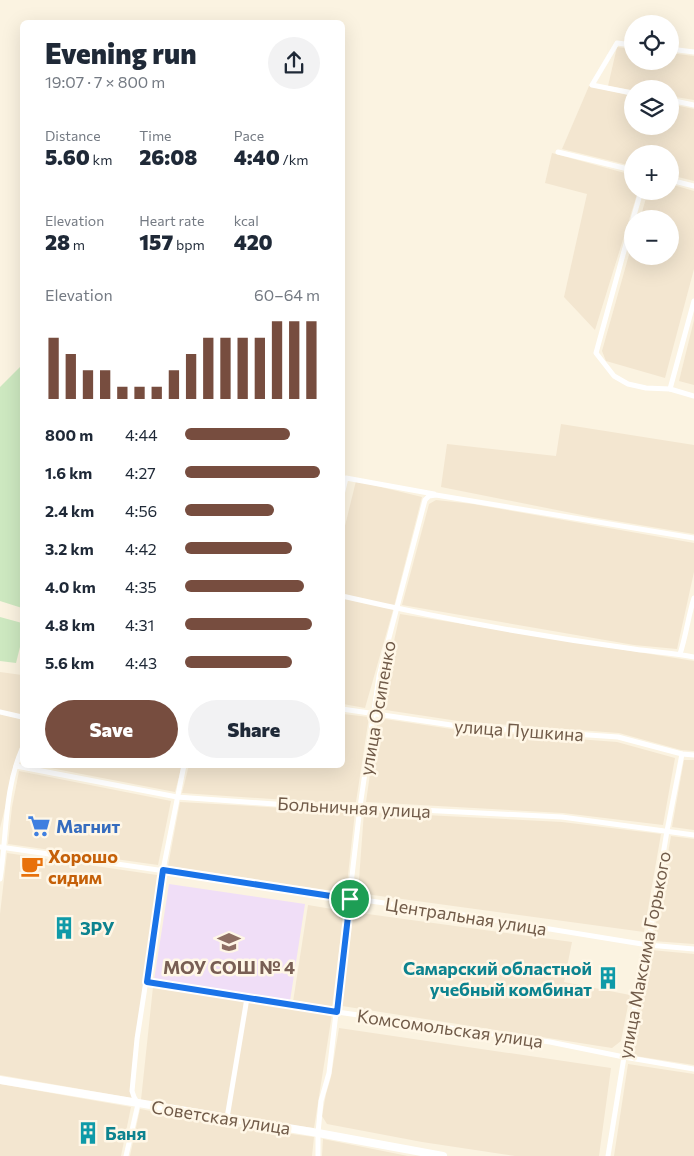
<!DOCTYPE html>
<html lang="en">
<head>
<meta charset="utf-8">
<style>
	:root { --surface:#fff; --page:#f2f2f3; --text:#1f2937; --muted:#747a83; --accent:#774d3f }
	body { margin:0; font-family:Commissioner,sans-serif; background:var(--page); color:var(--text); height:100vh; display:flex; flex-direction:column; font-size:19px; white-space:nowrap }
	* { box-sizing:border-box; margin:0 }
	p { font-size:16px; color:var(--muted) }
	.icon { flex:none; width:28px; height:28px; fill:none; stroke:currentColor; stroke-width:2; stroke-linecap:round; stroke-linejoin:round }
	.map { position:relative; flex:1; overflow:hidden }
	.sheet { position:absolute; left:20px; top:20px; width:325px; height:748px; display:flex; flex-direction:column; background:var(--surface); border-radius:8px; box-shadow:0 5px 20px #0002 }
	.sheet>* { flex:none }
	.controls { position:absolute; left:624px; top:15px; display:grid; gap:10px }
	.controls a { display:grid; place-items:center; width:55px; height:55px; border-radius:50%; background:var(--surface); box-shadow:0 5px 20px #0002; font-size:25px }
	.pin { position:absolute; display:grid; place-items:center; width:42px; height:42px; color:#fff; margin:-21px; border:2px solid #fff; border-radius:50%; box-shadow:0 1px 5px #0007 }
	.round { display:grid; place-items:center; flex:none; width:52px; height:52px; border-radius:26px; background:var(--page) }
	.overview { display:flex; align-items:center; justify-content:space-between; height:85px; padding:0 25px }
	h1 { font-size:28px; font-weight:800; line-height:38px }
	.figures { display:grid; grid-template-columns:repeat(3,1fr); gap:8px; height:85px; padding:5px 25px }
	.figures div { display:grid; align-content:center }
	.figures b { font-size:21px; font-weight:800 }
	.figures small { font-size:14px; font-weight:400 }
	.figures p { font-size:14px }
	.chart { height:140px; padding:10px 25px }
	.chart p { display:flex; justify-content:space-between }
	.chart svg { width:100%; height:90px; margin-top:5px; stroke:var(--accent); stroke-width:6 }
	.primary-button { display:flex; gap:10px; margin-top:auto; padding:10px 25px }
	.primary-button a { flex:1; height:58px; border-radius:30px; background:var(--accent); color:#fff; font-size:20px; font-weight:800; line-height:58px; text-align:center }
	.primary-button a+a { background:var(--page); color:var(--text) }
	ul { padding:0 25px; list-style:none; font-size:16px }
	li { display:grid; grid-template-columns:80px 60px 1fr; align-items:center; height:38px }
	li i { height:12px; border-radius:6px; background:var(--accent) }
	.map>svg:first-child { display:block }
	.residential { fill:#f3e6d0 }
	.education { fill:#f0def7 }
	.green { fill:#cde8c0 }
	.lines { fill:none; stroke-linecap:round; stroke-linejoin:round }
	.street { stroke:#fff; stroke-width:5 }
	.secondary { stroke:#fff; stroke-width:8 }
	.route-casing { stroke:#fff; stroke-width:10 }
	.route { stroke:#1a73e8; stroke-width:6 }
	.labels { text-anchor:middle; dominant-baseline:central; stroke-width:5; stroke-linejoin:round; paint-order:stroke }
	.street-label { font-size:18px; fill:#715b49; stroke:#fff7e7 }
	.shop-label { font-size:18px; font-weight:bold; fill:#366cbe; stroke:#fff7e7; text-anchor:start }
	.food-label { font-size:18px; font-weight:bold; fill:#c56008; stroke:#fff7e7; text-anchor:start }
	.culture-label { font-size:18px; font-weight:bold; fill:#0d838f; stroke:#fff7e7; text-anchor:start }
	.education-label { font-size:18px; font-weight:bold; fill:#785e54; stroke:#fff7e7 }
</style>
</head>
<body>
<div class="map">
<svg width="694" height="1156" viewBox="0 0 694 1156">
	<rect width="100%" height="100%" fill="#fbf3e1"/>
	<g class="residential">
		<polygon points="617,47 632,49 632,61 670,61 670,53 694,56 694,100 670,96 670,89 632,90 608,86"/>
		<polygon points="589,86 632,96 632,126 670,126 670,104 694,109 694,181 670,175 670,154 632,154 632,166 562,149"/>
		<polygon points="552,153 632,175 632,191 638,191 595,330 564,297 587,194 545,183"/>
		<polygon points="670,184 694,191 694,269 665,378 606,361 602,351 632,244 632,256 670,256 670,219 640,219 648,191 670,191"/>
		<polygon points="694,320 694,385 679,381"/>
		<polygon points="561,424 694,445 694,534 592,517 441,487 447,444 556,456"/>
		<polygon points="356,481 422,497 393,610 365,708 343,704 343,534"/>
		<polygon points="436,500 473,504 694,543 694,572 677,649 634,645 402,605 429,504"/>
		<polygon points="400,614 694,661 694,751 681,750 619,733 458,721 379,709"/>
		<polygon points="0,672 22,675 22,739 0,828"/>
		<polygon points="343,714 369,717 356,802 330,803 182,793 189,765 342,765"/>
		<polygon points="378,718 458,730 617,742 675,758 663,825 563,813 366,802"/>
		<polygon points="684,760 694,760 694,830 672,827"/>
		<polygon points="35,765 182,765 175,792"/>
		<polygon points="19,771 171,801 158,865 8,844 12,807"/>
		<polygon points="180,802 355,812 346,893 168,866"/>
		<polygon points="364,812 562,822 661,834 644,932 358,893"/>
		<polygon points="671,836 694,839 694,944 653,941"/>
		<polygon points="7,853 157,875 132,1098 0,1075 0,914"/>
		<polygon points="308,905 344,911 332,1007 293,1002"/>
		<polygon points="353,912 572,942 564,982 630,995 621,1041 612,1048 342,1006"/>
		<polygon points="651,950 694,954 694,1065 629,1055"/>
		<polygon points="153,987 332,1014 314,1128 242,1118 141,1100"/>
		<polygon points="339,1028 611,1068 599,1156 515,1156 422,1142 327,1124 322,1116 326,1094 331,1077"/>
		<polygon points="628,1064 694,1074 694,1156 614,1156"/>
		<polygon points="0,1084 131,1107 121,1156 0,1156"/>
		<polygon points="140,1109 240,1127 314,1137 312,1156 130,1156"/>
		<polygon points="323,1139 408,1156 322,1156"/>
	</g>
	<polygon class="education" points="169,884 305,904 290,1001 154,980"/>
	<g class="green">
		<polygon points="22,365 22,608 0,601 0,387"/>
		<polygon points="0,617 22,623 22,647 20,647 16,663 0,661"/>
	</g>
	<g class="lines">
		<g class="street">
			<polyline points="632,45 617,43 592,85 632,93"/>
			<polyline points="670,49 694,52"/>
			<polyline points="670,100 694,105"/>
			<polyline points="558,152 632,170"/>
			<polyline points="670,180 694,186"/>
			<polyline points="633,219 641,191"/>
			<polyline points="632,222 596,353 614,376 628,384 646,388 670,389 694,396"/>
			<polyline points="670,389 694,301"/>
			<polyline points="342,495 346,478 434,494"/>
			<path d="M 342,596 C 438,618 536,636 634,649 C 654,652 674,653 694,657"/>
			<path d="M 680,654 C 686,636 688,617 694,598"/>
			<polyline points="342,709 458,726 618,737 682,754 694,755"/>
			<polyline points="0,712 22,717"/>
			<polyline points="16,766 177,797 330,808 360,807 562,817 694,835"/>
			<polyline points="0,847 439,911 648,945 694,949"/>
			<path d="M 0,879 C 7,836 4,790 22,749"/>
			<polyline points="147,982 337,1012 550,1042 624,1057 694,1069"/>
			<polyline points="227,1118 247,998"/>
			<polyline points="126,1156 138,1104 134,1097 132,1091 137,1039 163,870 184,765"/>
			<polyline points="318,1156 318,1133 321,1101 329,1073 360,807 379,676 425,500 429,496 436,495 694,538"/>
			<polyline points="608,1156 624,1057 648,945 667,831 682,754"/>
		</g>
		<polyline class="secondary" points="0,1080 318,1133 443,1156"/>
	</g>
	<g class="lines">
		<defs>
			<polygon id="route" points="163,870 350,899 337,1012 147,982"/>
		</defs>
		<use href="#route" class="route-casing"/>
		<use href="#route" class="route"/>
	</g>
	<defs>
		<symbol id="supermarket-bare" viewBox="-9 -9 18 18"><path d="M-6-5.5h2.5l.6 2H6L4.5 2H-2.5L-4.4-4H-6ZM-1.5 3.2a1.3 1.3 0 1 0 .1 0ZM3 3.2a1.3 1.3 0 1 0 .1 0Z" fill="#3f7fe0" stroke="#fff7e7" stroke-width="2.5" paint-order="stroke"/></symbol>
		<symbol id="cafe-bare" viewBox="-9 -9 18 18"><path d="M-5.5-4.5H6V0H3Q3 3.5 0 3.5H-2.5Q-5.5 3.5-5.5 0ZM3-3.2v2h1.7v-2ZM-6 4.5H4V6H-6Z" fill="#e8710a" stroke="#fff7e7" stroke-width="2.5" paint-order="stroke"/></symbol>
		<symbol id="building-bare" viewBox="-9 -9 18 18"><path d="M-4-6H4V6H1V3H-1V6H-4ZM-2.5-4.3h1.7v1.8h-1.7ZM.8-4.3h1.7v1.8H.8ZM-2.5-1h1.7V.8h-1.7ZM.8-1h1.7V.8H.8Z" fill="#0f9aa8" stroke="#fff7e7" stroke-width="2.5" paint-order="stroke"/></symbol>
		<symbol id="school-bare" viewBox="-9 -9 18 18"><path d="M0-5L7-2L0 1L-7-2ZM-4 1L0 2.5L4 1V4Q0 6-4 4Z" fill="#8d6e63" stroke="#fff7e7" stroke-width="2.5" paint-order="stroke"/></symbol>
	</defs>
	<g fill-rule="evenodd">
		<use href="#supermarket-bare" x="23" y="810" width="32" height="32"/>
		<use href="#cafe-bare" x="16" y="850" width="32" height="32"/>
		<use href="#building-bare" x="48" y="912" width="32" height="32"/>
		<use href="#school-bare" x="213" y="926" width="32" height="32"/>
		<use href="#building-bare" x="592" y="962" width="32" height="32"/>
		<use href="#building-bare" x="72" y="1117" width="32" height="32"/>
	</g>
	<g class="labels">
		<g class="street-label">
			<text transform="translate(377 708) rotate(-80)">улица Осипенко</text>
			<text transform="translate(519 730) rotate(4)">улица Пушкина</text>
			<text transform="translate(354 807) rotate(3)">Больничная улица</text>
			<text transform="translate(466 916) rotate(9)">Центральная улица</text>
			<text transform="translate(644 955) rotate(-79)">улица Максима Горького</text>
			<text transform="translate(450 1028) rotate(8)">Комсомольская улица</text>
			<text transform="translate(221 1117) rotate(9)">Советская улица</text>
		</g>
		<g class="shop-label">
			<text x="56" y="826">Магнит</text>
		</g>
		<g class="food-label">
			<text x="48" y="856">Хорошо<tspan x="48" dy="21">сидим</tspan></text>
		</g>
		<g class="culture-label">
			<text x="80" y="928">ЗРУ</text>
			<text x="592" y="968" text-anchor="end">Самарский областной<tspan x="592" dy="21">учебный комбинат</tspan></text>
			<text x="105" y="1133">Баня</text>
		</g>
		<g class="education-label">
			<text x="229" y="967">МОУ СОШ № 4</text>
		</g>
	</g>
</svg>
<div class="controls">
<a><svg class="icon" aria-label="locate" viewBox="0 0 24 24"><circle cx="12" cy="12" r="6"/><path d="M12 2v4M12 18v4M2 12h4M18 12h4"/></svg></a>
<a><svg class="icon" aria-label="layers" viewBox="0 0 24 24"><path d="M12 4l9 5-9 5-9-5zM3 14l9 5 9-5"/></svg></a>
<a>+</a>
<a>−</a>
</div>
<div class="pin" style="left:350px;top:899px;background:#1e9e55"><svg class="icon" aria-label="arrive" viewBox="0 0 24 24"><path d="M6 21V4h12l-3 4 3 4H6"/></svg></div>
<section class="sheet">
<div class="overview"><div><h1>Evening run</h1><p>19:07 · 7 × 800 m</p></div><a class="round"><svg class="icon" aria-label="share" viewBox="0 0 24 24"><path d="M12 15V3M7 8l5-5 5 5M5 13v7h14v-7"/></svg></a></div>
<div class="figures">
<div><p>Distance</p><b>5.60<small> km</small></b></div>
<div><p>Time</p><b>26:08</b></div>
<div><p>Pace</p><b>4:40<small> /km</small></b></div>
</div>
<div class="figures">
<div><p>Elevation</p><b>28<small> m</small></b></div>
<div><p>Heart rate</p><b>157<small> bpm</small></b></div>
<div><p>kcal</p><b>420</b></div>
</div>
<div class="chart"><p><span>Elevation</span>60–64 m</p>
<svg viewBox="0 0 160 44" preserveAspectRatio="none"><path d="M5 44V14M15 44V22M25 44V30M35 44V30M45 44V38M55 44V38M65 44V38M75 44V30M85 44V22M95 44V14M105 44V14M115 44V14M125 44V14M135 44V6M145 44V6M155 44V6"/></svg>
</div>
<ul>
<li><b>800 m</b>4:44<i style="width:78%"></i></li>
<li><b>1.6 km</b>4:27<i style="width:100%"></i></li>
<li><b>2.4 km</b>4:56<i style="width:66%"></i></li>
<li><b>3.2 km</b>4:42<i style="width:79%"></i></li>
<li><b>4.0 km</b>4:35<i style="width:88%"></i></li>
<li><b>4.8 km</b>4:31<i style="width:94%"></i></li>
<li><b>5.6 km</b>4:43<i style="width:79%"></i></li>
</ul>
<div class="primary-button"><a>Save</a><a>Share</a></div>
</section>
</div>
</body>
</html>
